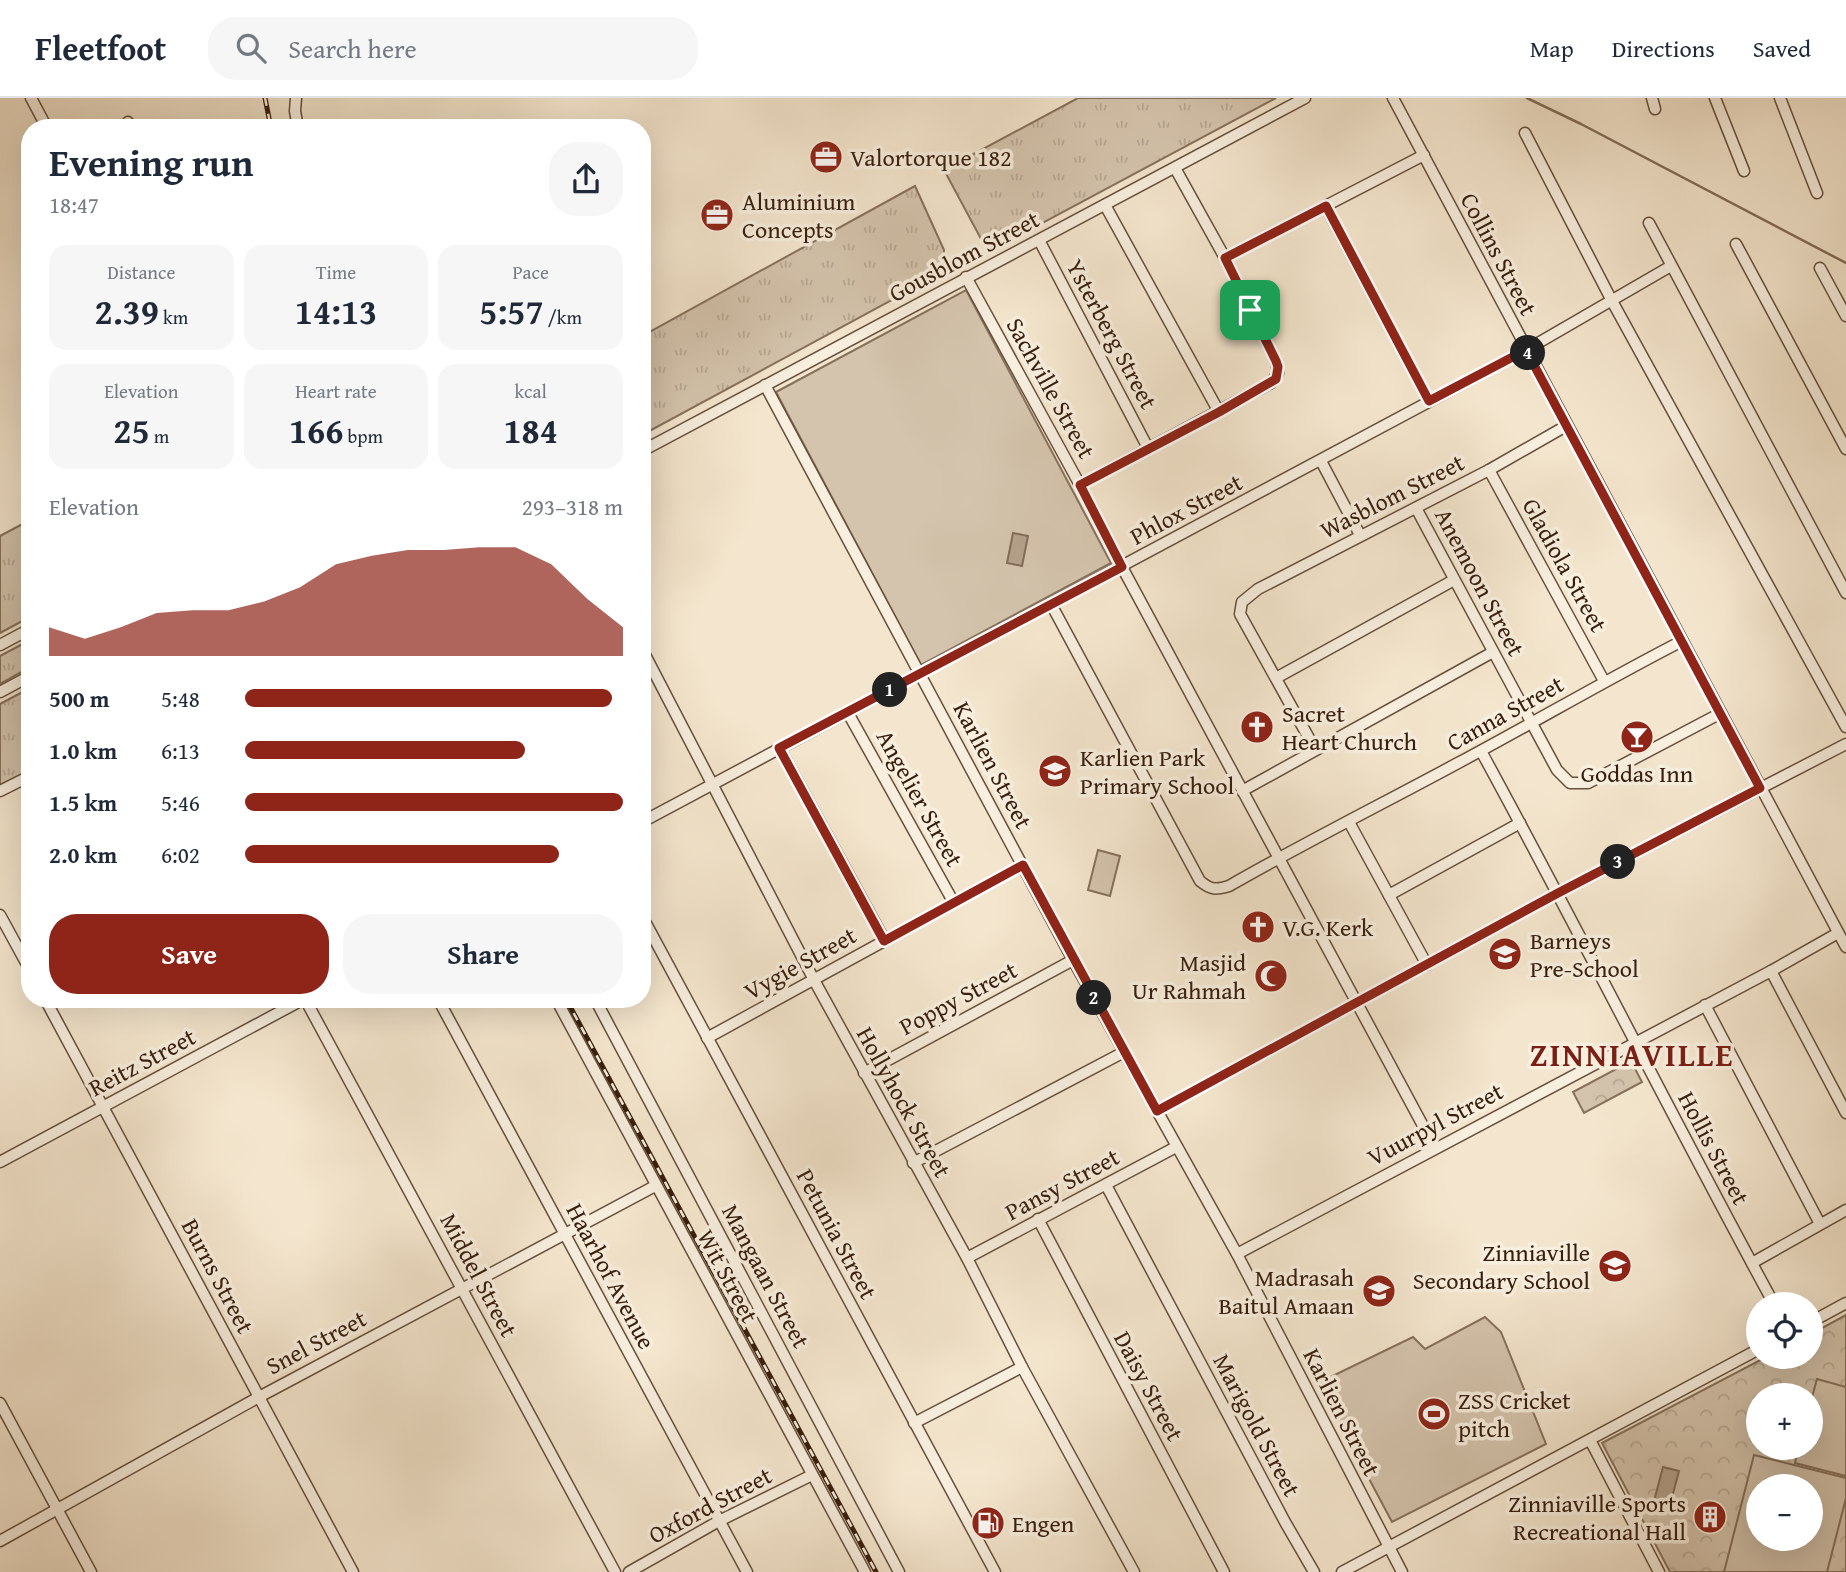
<!DOCTYPE html>
<html lang="en">
<head>
<meta charset="utf-8">
<style>
	:root { --surface:#fff; --page:#f6f6f7; --text:#1f2937; --muted:#747a83; --line:#e0e1e3; --accent:#8f2418 }
	body { margin:0; font-family:"Gentium Book Plus",serif; background:var(--page); color:var(--text); height:100vh; display:flex; flex-direction:column; font-size:26px; white-space:nowrap }
	* { box-sizing:border-box; margin:0 }
	p { font-size:23px; color:var(--muted) }
	.icon { flex:none; width:38px; height:38px; fill:none; stroke:currentColor; stroke-width:2; stroke-linecap:round; stroke-linejoin:round }
	.map { position:relative; flex:1; overflow:hidden }
	.side { position:absolute; left:21px; top:21px; width:630px; height:889px; display:flex; flex-direction:column; background:var(--surface); border-radius:28px; box-shadow:0 7px 28px #0002 }
	.side>* { flex:none }
	.fabs { position:absolute; left:1746px; top:1194px; display:grid; gap:14px }
	.fabs a { display:grid; place-items:center; width:77px; height:77px; border-radius:50%; background:var(--surface); box-shadow:0 7px 28px #0002; font-size:35px }
	.pin { position:absolute; display:grid; place-items:center; width:60px; height:60px; color:#fff; margin:-30px; border-radius:14px; box-shadow:0 4px 10px #0006 }
	.km { position:absolute; width:35px; height:35px; margin:-18px; border-radius:50%; background:#222; color:#fff; font-size:19px; line-height:35px; text-align:center }
	.round { display:grid; place-items:center; flex:none; width:74px; height:74px; border-radius:28px; background:var(--page) }
	.overview { display:flex; align-items:center; justify-content:space-between; height:119px; padding:0 28px }
	h1 { font-size:38px; font-weight:700; line-height:52px }
	.figures { display:grid; grid-template-columns:repeat(3,1fr); gap:10px; height:119px; padding:7px 28px }
	.figures div { display:grid; align-content:center; border-radius:18px; background:var(--page); text-align:center }
	.figures b { font-size:35px; font-weight:700 }
	.figures small { font-size:19px; font-weight:400 }
	.figures p { font-size:19px }
	.chart { height:196px; padding:14px 28px }
	.chart p { display:flex; justify-content:space-between }
	.chart svg { width:100%; height:126px; margin-top:7px; fill:var(--accent); opacity:.7 }
	.cta { display:flex; gap:14px; margin-top:auto; padding:14px 28px }
	.cta a { flex:1; height:80px; border-radius:28px; background:var(--accent); color:#fff; font-size:28px; font-weight:700; line-height:80px; text-align:center }
	.cta a+a { background:var(--page); color:var(--text) }
	ul { padding:0 28px; list-style:none; font-size:23px }
	li { display:grid; grid-template-columns:112px 84px 1fr; align-items:center; height:52px }
	li i { height:18px; border-radius:9px; background:var(--accent) }
	header { display:flex; align-items:center; gap:42px; box-sizing:border-box; height:98px; padding:0 35px; background:var(--surface); border-bottom:2px solid var(--line) }
	header strong { font-size:33px }
	nav { display:flex; gap:38px; margin-inline-start:auto; font-size:24px }
	.search { width:490px; height:63px; background:var(--page); display:flex; align-items:center; gap:18px; box-sizing:border-box; padding:0 24px; border-radius:28px; color:var(--muted); font-size:26px }
	.map>svg:first-child { display:block }
	.grass { fill:url(#grass-tufts); stroke:#86715c; stroke-width:2 }
	.forest { fill:url(#forest-crowns); stroke:#86715c; stroke-width:2; fill-rule:evenodd }
	.garden { fill:#d4c4ad; stroke:#86715c; stroke-width:2; fill-rule:evenodd }
	.water { fill:#b4a28c; stroke:#826d59; stroke-width:2 }
	.lines { fill:none; stroke-linecap:round; stroke-linejoin:round }
	.stream { stroke:#826d59; stroke-width:2.5 }
	.minor-casing { stroke:#66503c; stroke-width:13 }
	.minor { stroke:#f8efdf; stroke-width:10 }
	.rail-casing { stroke:#371e0c; stroke-width:5 }
	.rail { stroke:#f8efdf; stroke-width:2.5; stroke-dasharray:8; stroke-linecap:butt }
	.route-casing { stroke:#fff; stroke-width:14 }
	.route { stroke:#8f2418; stroke-width:9 }
	.labels { text-anchor:middle; dominant-baseline:central; stroke-width:7; stroke-linejoin:round; paint-order:stroke }
	.poi-label { font-size:24px; fill:#371e0c; stroke:#f8efdf; text-anchor:start }
	.street-label { font-size:24px; fill:#371e0c; stroke:#f8efdf }
	.district-label { font-size:32px; font-weight:bold; letter-spacing:2px; fill:#7a1f14; stroke:#f8efdf }
</style>
</head>
<body>
<header>
<strong>Fleetfoot</strong>
<div class="search"><svg class="icon" aria-label="search" viewBox="0 0 24 24"><circle cx="10" cy="10" r="6"/><path d="M15 15l6 6"/></svg>Search here</div>
<nav><a>Map</a><a>Directions</a><a>Saved</a></nav>
</header>
<div class="map">
<svg width="1846" height="1474" viewBox="0 0 1846 1474">
	<defs>
		<pattern id="grass-tufts" width="24" height="20" patternUnits="userSpaceOnUse" patternTransform="scale(1.75)"><rect width="24" height="20" fill="#d4c4ad"/><path d="M3 7l-1-3M5 7V3M7 7l1-3M15 17l-1-3M17 17v-4M19 17l1-3" fill="none" stroke="#b7a894"/></pattern>
		<pattern id="forest-crowns" width="20" height="18" patternUnits="userSpaceOnUse" patternTransform="scale(1.75)"><rect width="20" height="18" fill="#d4c4ad"/><path d="M2 6a3 3 0 1 1 6 0M12 15a3 3 0 1 1 6 0" fill="none" stroke="#b7a894"/></pattern>
	</defs>
	<rect width="100%" height="100%" fill="#f4e6ce"/>
	<filter id="stains"><feTurbulence type="fractalNoise" baseFrequency=".00286" numOctaves="4"/><feColorMatrix values="0 0 0 0 .2 0 0 0 0 .09 0 0 0 0 .02 0 0 0 .5 -.17"/></filter>
	<radialGradient id="worn" r=".72"><stop offset=".6" stop-color="#630" stop-opacity="0"/><stop offset="1" stop-color="#630" stop-opacity=".3"/></radialGradient>
	<g class="grass">
		<polygon points="1078,0 1276,0 988,154 944,72"/>
		<polygon points="915,88 944,152 942,175 642,337 642,238"/>
		<polygon points="30,422 30,519 0,535 0,438"/>
		<polygon points="30,542 30,569 0,586 0,558"/>
		<polygon points="30,590 30,672 0,688 0,606"/>
	</g>
	<g class="forest">
		<polygon points="1631,963 1642,984 1584,1015 1573,994"/>
		<path d="M 1846,1217 L 1846,1474 L 1670,1474 L 1602,1345 L 1768,1258 L 1811,1258 L 1811,1236 ZM 1759,1297 L 1811,1297 L 1811,1349 L 1759,1349 ZM 1759,1388 L 1811,1388 L 1811,1440 L 1759,1440 Z"/>
	</g>
	<g class="garden">
		<polygon points="966,192 1111,465 921,567 776,294"/>
		<polygon points="1098,752 1120,758 1110,798 1088,792"/>
		<polygon points="1485,1219 1501,1234 1546,1346 1392,1424 1318,1285 1413,1239 1425,1251"/>
		<polygon points="1817,1281 1846,1289 1846,1378 1795,1365 1799,1349 1811,1349 1811,1303"/>
		<path d="M 1754,1357 L 1846,1380 L 1846,1400 L 1827,1474 L 1724,1474 ZM 1759,1388 L 1811,1388 L 1811,1440 L 1759,1440 Z"/>
	</g>
	<g class="water">
		<polygon points="1013,435 1028,438 1022,468 1007,465"/>
		<polygon points="1663,1369 1679,1373 1670,1407 1654,1403"/>
	</g>
	<g class="lines">
		<polyline class="stream" points="1527,0 1581,26 1846,165"/>
		<defs>
			<g id="minor">
				<polyline points="31,0 47,30"/>
				<polyline points="296,0 295,13 298,30"/>
				<polyline points="1393,0 1846,849"/>
				<polyline points="1652,0 1655,11"/>
				<polyline points="1715,0 1744,73"/>
				<polyline points="1780,0 1817,95"/>
				<polyline points="128,24 129,30"/>
				<polyline points="1525,35 1612,203 1846,629"/>
				<polyline points="1105,107 1219,314"/>
				<polyline points="1326,109 1429,303"/>
				<polyline points="1649,125 1846,495"/>
				<polyline points="1039,142 1148,350"/>
				<polyline points="1736,146 1846,351"/>
				<polyline points="1225,160 1424,57"/>
				<polyline points="1820,170 1846,218"/>
				<polyline points="966,179 1080,387 1122,469 1435,1050"/>
				<polyline points="765,287 1073,862 1237,1156 1402,1474"/>
				<polyline points="642,353 1305,0"/>
				<polyline points="1321,363 1360,437"/>
				<polyline points="1489,372 1604,583"/>
				<polyline points="1080,387 1271,285 1278,275 1276,263 1225,160 1175,70"/>
				<polyline points="1416,410 1557,672 1570,685 1588,685 1721,615"/>
				<path d="M 1051,506 L 1200,783 C 1211,792 1216,792 1229,788 C 1304,745 1382,706 1458,665 C 1533,625 1606,582 1682,543"/>
				<polyline points="0,547 30,531"/>
				<polyline points="642,551 814,882 967,1160 1022,1269 1134,1474"/>
				<polyline points="1276,580 1454,482"/>
				<polyline points="0,594 30,578"/>
				<polyline points="848,615 954,805"/>
				<polyline points="780,651 885,843"/>
				<polyline points="1315,651 1240,516 1242,504 1258,491 1489,372 1566,328"/>
				<path d="M 1481,653 C 1581,836 1674,1023 1774,1206"/>
				<polyline points="0,693 30,678"/>
				<polyline points="1242,693 1493,554"/>
				<polyline points="642,724 1526,252 1671,168"/>
				<polyline points="1349,724 1427,867"/>
				<polyline points="1389,797 1520,725"/>
				<polyline points="0,817 30,872"/>
				<polyline points="642,818 995,1474"/>
				<polyline points="1771,873 1846,1015"/>
				<polyline points="45,901 353,1474"/>
				<polyline points="305,901 615,1474"/>
				<polyline points="438,901 747,1474"/>
				<polyline points="556,901 865,1474"/>
				<polyline points="595,901 899,1474"/>
				<polyline points="1705,907 1820,1126"/>
				<polyline points="707,940 1023,767"/>
				<polyline points="864,975 1073,862"/>
				<polyline points="1157,1013 1558,795 1846,646"/>
				<polyline points="0,1064 304,901"/>
				<polyline points="913,1065 1124,954"/>
				<polyline points="1106,1087 1285,1424 1314,1474"/>
				<polyline points="1038,1121 1224,1474"/>
				<polyline points="1237,1156 1771,873 1838,835"/>
				<polyline points="967,1160 1176,1049"/>
				<polyline points="1752,1165 1846,1112"/>
				<polyline points="1811,1224 1846,1205"/>
				<polyline points="0,1305 91,1474"/>
				<polyline points="914,1325 1022,1269"/>
				<polyline points="1590,1342 1659,1474"/>
				<polyline points="0,1443 259,1299 655,1088"/>
				<polyline points="629,1474 719,1423 812,1377"/>
				<polyline points="1342,1474 1759,1251"/>
			</g>
		</defs>
		<use href="#minor" class="minor-casing"/>
		<use href="#minor" class="minor"/>
		<defs>
			<g id="rail">
				<polyline points="265,0 271,30"/>
				<polyline points="566,901 876,1474"/>
			</g>
		</defs>
		<use href="#rail" class="rail-casing"/>
		<use href="#rail" class="rail"/>
	</g>
	<g class="lines">
		<defs>
			<polygon id="route" points="1326,108 1429,303 1526,252 1760,690 1558,795 1157,1013 1023,767 884,843 779,650 1122,469 1080,387 1219,314 1276,281 1278,269 1276,263 1225,160"/>
		</defs>
		<use href="#route" class="route-casing"/>
		<use href="#route" class="route"/>
	</g>
	<defs>
		<symbol id="office-disc" viewBox="-11 -11 22 22"><circle r="9.5" fill="#8f2418" stroke="#f8efdf"/><path d="M-6-3h4V-5.5h4V-3h4V5H-6ZM-1-4.5V-3h2v-1.5ZM-6 0V1H6V0Z" fill="#fff"/></symbol>
		<symbol id="church-disc" viewBox="-11 -11 22 22"><circle r="9.5" fill="#8f2418" stroke="#f8efdf"/><path d="M-1.2-6h2.4v3.5h3.3v2.4h-3.3V6h-2.4V-.1h-3.3v-2.4h3.3Z" fill="#fff"/></symbol>
		<symbol id="bar-disc" viewBox="-11 -11 22 22"><circle r="9.5" fill="#8f2418" stroke="#f8efdf"/><path d="M-6-5H6L.8 .8V4.5H3.5V6h-7V4.5H-.8V.8Z" fill="#fff"/></symbol>
		<symbol id="school-disc" viewBox="-11 -11 22 22"><circle r="9.5" fill="#8f2418" stroke="#f8efdf"/><path d="M0-5L7-2L0 1L-7-2ZM-4 1L0 2.5L4 1V4Q0 6-4 4Z" fill="#fff"/></symbol>
		<symbol id="mosque-disc" viewBox="-11 -11 22 22"><circle r="9.5" fill="#8f2418" stroke="#f8efdf"/><path d="M3.5-4.9A6 6 0 1 0 3.5 4.9A5 5 0 1 1 3.5-4.9Z" fill="#fff"/></symbol>
		<symbol id="stadium-disc" viewBox="-11 -11 22 22"><circle r="9.5" fill="#8f2418" stroke="#f8efdf"/><path d="M0-5a6.5 5 0 1 0 0 10a6.5 5 0 1 0 0-10ZM-3.5-1.8h7v3.6h-7Z" fill="#fff"/></symbol>
		<symbol id="building-disc" viewBox="-11 -11 22 22"><circle r="9.5" fill="#8f2418" stroke="#f8efdf"/><path d="M-4-6H4V6H1V3H-1V6H-4ZM-2.5-4.3h1.7v1.8h-1.7ZM.8-4.3h1.7v1.8H.8ZM-2.5-1h1.7V.8h-1.7ZM.8-1h1.7V.8H.8Z" fill="#fff"/></symbol>
		<symbol id="fuel-disc" viewBox="-11 -11 22 22"><circle r="9.5" fill="#8f2418" stroke="#f8efdf"/><path d="M-5.5-6h7V0h2V4h1.3V-2.5L3-4.5l.8-.8L6-3V5H2.5V1h-1V6h-7ZM-4.2-4.7v3.2H.2V-4.7Z" fill="#fff"/></symbol>
	</defs>
	<g fill-rule="evenodd">
		<use href="#office-disc" x="807" y="40" width="38" height="38"/>
		<use href="#office-disc" x="698" y="98" width="38" height="38"/>
		<use href="#church-disc" x="1238" y="610" width="38" height="38"/>
		<use href="#bar-disc" x="1618" y="620" width="38" height="38"/>
		<use href="#school-disc" x="1036" y="654" width="38" height="38"/>
		<use href="#church-disc" x="1239" y="810" width="38" height="38"/>
		<use href="#school-disc" x="1486" y="837" width="38" height="38"/>
		<use href="#mosque-disc" x="1252" y="859" width="38" height="38"/>
		<use href="#school-disc" x="1596" y="1149" width="38" height="38"/>
		<use href="#school-disc" x="1360" y="1174" width="38" height="38"/>
		<use href="#stadium-disc" x="1415" y="1297" width="38" height="38"/>
		<use href="#building-disc" x="1691" y="1400" width="38" height="38"/>
		<use href="#fuel-disc" x="969" y="1406" width="38" height="38"/>
	</g>
	<g class="labels">
		<g class="poi-label">
			<text x="850" y="59">Valortorque 182</text>
			<text x="742" y="103">Aluminium<tspan x="742" dy="28">Concepts</tspan></text>
			<text x="1282" y="615">Sacret<tspan x="1282" dy="28">Heart Church</tspan></text>
			<text x="1080" y="659">Karlien Park<tspan x="1080" dy="28">Primary School</tspan></text>
			<text x="1637" y="675" text-anchor="middle">Goddas Inn</text>
			<text x="1282" y="829">V.G. Kerk</text>
			<text x="1530" y="842">Barneys<tspan x="1530" dy="28">Pre-School</tspan></text>
			<text x="1246" y="864" text-anchor="end">Masjid<tspan x="1246" dy="28">Ur Rahmah</tspan></text>
			<text x="1590" y="1154" text-anchor="end">Zinniaville<tspan x="1590" dy="28">Secondary School</tspan></text>
			<text x="1354" y="1179" text-anchor="end">Madrasah<tspan x="1354" dy="28">Baitul Amaan</tspan></text>
			<text x="1458" y="1302">ZSS Cricket<tspan x="1458" dy="28">pitch</tspan></text>
			<text x="1686" y="1405" text-anchor="end">Zinniaville Sports<tspan x="1686" dy="28">Recreational Hall</tspan></text>
			<text x="1012" y="1425">Engen</text>
		</g>
		<g class="street-label">
			<text transform="translate(1499 156) rotate(62)">Collins Street</text>
			<text transform="translate(964 158) rotate(-28)">Gousblom Street</text>
			<text transform="translate(1112 236) rotate(62)">Ysterberg Street</text>
			<text transform="translate(1051 290) rotate(61)">Sachville Street</text>
			<text transform="translate(1392 398) rotate(-27)">Wasblom Street</text>
			<text transform="translate(1186 411) rotate(-28)">Phlox Street</text>
			<text transform="translate(1565 467) rotate(61)">Gladiola Street</text>
			<text transform="translate(1480 484) rotate(62)">Anemoon Street</text>
			<text transform="translate(1505 615) rotate(-29)">Canna Street</text>
			<text transform="translate(993 667) rotate(62)">Karlien Street</text>
			<text transform="translate(920 700) rotate(61)">Angelier Street</text>
			<text transform="translate(800 865) rotate(-29)">Vygie Street</text>
			<text transform="translate(958 900) rotate(-28)">Poppy Street</text>
			<text transform="translate(142 964) rotate(-28)">Reitz Street</text>
			<text transform="translate(904 1004) rotate(61)">Hollyhock Street</text>
			<text transform="translate(1435 1026) rotate(-28)">Vuurpyl Street</text>
			<text transform="translate(1714 1050) rotate(62)">Hollis Street</text>
			<text transform="translate(1062 1086) rotate(-28)">Pansy Street</text>
			<text transform="translate(837 1136) rotate(62)">Petunia Street</text>
			<text transform="translate(479 1177) rotate(62)">Middel Street</text>
			<text transform="translate(218 1178) rotate(62)">Burns Street</text>
			<text transform="translate(611 1178) rotate(62)">Haarhof Avenue</text>
			<text transform="translate(728 1178) rotate(62)">Wit Street</text>
			<text transform="translate(766 1178) rotate(62)">Mangaan Street</text>
			<text transform="translate(316 1244) rotate(-28)">Snel Street</text>
			<text transform="translate(1149 1288) rotate(62)">Daisy Street</text>
			<text transform="translate(1342 1314) rotate(63)">Karlien Street</text>
			<text transform="translate(1257 1327) rotate(62)">Marigold Street</text>
			<text transform="translate(710 1407) rotate(-28)">Oxford Street</text>
		</g>
		<g class="district-label">
			<text x="1632" y="956">ZINNIAVILLE</text>
		</g>
	</g>
	<rect width="100%" height="100%" filter="url(#stains)"/>
	<rect width="100%" height="100%" fill="url(#worn)"/>
</svg>
<div class="fabs">
<a><svg class="icon" aria-label="locate" viewBox="0 0 24 24"><circle cx="12" cy="12" r="6"/><path d="M12 2v4M12 18v4M2 12h4M18 12h4"/></svg></a>
<a>+</a>
<a>−</a>
</div>
<div class="pin" style="left:1250px;top:212px;background:#1e9e55"><svg class="icon" aria-label="arrive" viewBox="0 0 24 24"><path d="M6 21V4h12l-3 4 3 4H6"/></svg></div>
<b class="km" style="left:890px;top:592px">1</b>
<b class="km" style="left:1094px;top:900px">2</b>
<b class="km" style="left:1618px;top:764px">3</b>
<b class="km" style="left:1528px;top:255px">4</b>
<section class="side">
<div class="overview"><div><h1>Evening run</h1><p>18:47</p></div><a class="round"><svg class="icon" aria-label="share" viewBox="0 0 24 24"><path d="M12 15V3M7 8l5-5 5 5M5 13v7h14v-7"/></svg></a></div>
<div class="figures">
<div><p>Distance</p><b>2.39<small> km</small></b></div>
<div><p>Time</p><b>14:13</b></div>
<div><p>Pace</p><b>5:57<small> /km</small></b></div>
</div>
<div class="figures">
<div><p>Elevation</p><b>25<small> m</small></b></div>
<div><p>Heart rate</p><b>166<small> bpm</small></b></div>
<div><p>kcal</p><b>184</b></div>
</div>
<div class="chart"><p><span>Elevation</span>293–318 m</p>
<svg viewBox="0 0 160 44" preserveAspectRatio="none"><path d="M0 44V34L10 38L20 34L30 29L40 28L50 28L60 25L70 20L80 12L90 9L100 7L110 7L120 6L130 6L140 12L150 24L160 34V44z"/></svg>
</div>
<ul>
<li><b>500 m</b>5:48<i style="width:97%"></i></li>
<li><b>1.0 km</b>6:13<i style="width:74%"></i></li>
<li><b>1.5 km</b>5:46<i style="width:100%"></i></li>
<li><b>2.0 km</b>6:02<i style="width:83%"></i></li>
</ul>
<div class="cta"><a>Save</a><a>Share</a></div>
</section>
</div>
</body>
</html>
